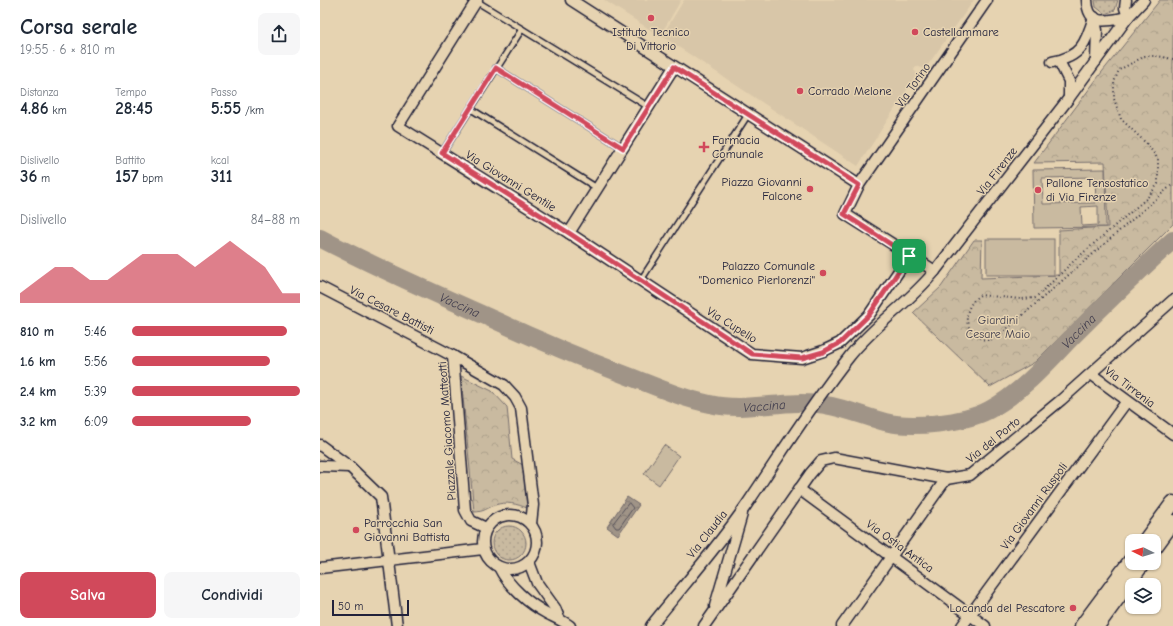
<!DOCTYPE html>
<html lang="it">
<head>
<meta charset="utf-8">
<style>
	:root { --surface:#fff; --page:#f6f6f7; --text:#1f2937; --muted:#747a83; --accent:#d1495b }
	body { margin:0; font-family:"Comic Neue",sans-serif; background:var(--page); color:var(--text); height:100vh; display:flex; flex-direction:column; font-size:15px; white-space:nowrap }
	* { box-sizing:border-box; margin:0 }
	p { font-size:13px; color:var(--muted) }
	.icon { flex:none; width:22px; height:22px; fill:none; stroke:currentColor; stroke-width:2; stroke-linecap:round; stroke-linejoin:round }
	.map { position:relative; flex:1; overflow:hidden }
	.details { display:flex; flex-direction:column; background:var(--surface); width:320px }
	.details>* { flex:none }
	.needle { width:26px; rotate:275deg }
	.fabs { position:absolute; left:805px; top:534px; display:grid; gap:8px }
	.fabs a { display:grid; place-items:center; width:36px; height:36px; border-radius:8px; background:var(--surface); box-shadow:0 1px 3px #0004; font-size:20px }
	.scale { position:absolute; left:12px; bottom:10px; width:77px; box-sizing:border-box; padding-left:4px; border:2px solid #22223b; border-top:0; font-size:11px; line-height:14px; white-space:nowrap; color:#22223b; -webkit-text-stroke:3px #e6d3b1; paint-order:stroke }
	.pin { position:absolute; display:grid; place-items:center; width:34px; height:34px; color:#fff; margin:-17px; border-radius:8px; box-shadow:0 2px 6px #0006 }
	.round { display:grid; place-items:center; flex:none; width:42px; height:42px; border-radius:8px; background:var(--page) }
	.headline { display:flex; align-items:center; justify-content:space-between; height:68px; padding:0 20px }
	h1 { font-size:22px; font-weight:700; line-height:30px }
	.metrics { display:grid; grid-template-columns:repeat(3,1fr); gap:6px; height:68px; padding:4px 20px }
	.metrics div { display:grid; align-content:center }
	.metrics b { font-size:17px; font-weight:700 }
	.metrics small { font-size:11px; font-weight:400 }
	.metrics p { font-size:11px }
	.chart { height:112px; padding:8px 20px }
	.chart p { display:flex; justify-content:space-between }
	.chart svg { width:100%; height:72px; margin-top:4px; fill:var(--accent); opacity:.7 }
	.action { display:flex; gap:8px; margin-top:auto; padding:8px 20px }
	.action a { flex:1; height:46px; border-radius:8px; background:var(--accent); color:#fff; font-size:16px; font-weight:700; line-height:46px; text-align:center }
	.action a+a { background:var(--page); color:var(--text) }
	ul { padding:0 20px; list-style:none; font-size:13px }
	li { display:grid; grid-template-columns:64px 48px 1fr; align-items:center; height:30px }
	li i { height:10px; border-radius:5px; background:var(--accent) }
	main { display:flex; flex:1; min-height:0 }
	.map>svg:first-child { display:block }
	.built { fill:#d8c6a8 }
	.grass { fill:url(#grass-dots); stroke:#766e6e }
	.park { fill:url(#park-crowns); stroke:#766e6e }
	.pitch { fill:#c9baa0; stroke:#766e6e; fill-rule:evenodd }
	.water { fill:url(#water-ripples); stroke:#6e6669 }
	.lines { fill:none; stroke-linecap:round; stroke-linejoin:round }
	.shore { stroke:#545059; stroke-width:1 }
	.river { stroke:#a09487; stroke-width:18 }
	.lane-casing { stroke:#22223b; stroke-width:8 }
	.street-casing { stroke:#22223b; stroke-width:13 }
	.secondary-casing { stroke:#22223b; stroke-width:17 }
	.path { stroke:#22223b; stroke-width:2; stroke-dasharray:1 3; stroke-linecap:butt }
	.lane { stroke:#e6d3b1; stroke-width:5 }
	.street { stroke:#e6d3b1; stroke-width:10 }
	.secondary { stroke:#e6d3b1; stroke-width:14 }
	.route-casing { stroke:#fff; stroke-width:8 }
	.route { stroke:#d1495b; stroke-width:5 }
	.poi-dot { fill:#d1495b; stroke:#e6d3b1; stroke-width:1.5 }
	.labels { text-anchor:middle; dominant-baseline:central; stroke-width:3; stroke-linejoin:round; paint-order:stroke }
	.poi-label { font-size:12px; fill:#22223b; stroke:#e6d3b1; text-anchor:start }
	.street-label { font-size:12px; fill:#22223b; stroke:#e6d3b1 }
	.park-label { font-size:12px; fill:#43404f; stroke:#e6d3b1 }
	.water-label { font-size:13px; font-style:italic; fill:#423e4e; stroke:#e6d3b1 }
</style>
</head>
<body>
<main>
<section class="details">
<div class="headline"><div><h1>Corsa serale</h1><p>19:55 · 6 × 810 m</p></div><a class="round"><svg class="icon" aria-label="share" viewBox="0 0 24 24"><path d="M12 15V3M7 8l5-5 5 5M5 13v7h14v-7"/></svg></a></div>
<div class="metrics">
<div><p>Distanza</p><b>4.86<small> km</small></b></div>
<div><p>Tempo</p><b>28:45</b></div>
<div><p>Passo</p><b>5:55<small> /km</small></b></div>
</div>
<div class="metrics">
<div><p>Dislivello</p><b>36<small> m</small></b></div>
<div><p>Battito</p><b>157<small> bpm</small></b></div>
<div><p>kcal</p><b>311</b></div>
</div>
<div class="chart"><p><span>Dislivello</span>84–88 m</p>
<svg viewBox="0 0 160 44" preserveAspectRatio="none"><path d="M0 44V38L10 30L20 22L30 22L40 30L50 30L60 22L70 14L80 14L90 14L100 22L110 14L120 6L130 14L140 22L150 38L160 38V44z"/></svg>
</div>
<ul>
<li><b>810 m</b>5:46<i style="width:92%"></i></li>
<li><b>1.6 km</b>5:56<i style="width:82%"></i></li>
<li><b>2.4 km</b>5:39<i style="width:100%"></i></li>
<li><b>3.2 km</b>6:09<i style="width:71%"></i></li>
</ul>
<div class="action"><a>Salva</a><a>Condividi</a></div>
</section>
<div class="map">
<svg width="853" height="626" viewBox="0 0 853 626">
	<defs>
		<pattern id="grass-dots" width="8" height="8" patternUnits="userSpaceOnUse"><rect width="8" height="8" fill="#c9baa0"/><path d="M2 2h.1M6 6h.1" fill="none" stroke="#aca08b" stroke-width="1.8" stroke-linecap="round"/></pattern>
		<pattern id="park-crowns" width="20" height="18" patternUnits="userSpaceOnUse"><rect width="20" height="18" fill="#c9baa0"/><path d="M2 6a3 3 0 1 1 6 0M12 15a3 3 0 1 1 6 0" fill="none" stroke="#aca08b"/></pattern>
		<pattern id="water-ripples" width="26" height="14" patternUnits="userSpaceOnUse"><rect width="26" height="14" fill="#a09487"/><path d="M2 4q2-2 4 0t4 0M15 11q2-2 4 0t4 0" fill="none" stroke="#827870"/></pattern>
	</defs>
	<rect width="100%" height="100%" fill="#e6d3b1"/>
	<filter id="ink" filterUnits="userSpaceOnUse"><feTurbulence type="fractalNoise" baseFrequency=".025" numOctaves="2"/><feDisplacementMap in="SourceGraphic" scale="8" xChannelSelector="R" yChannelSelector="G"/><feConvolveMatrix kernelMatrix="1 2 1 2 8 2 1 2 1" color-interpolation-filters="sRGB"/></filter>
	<g filter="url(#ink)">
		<g class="built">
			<polygon points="284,0 361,0 340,36"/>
			<polygon points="364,0 654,0 605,69 596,66 594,70 597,74 538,166 342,36"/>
		</g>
		<g class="grass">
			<polygon points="775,0 798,0 795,10 785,14 776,7"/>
			<circle cx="189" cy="543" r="17"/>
		</g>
		<g class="park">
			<polygon points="840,0 853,0 853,224 715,362 670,387 593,313 621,287 654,240 662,240 661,278 739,275 739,230 788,227 785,162 714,163 782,72"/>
			<path d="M 141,376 L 172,391 L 187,407 L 192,459 L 203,465 L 207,508 C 197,504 186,501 175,505 C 167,508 164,512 154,512 Z"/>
		</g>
		<g class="pitch">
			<path d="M 785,169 L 786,227 L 714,228 L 713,170 ZM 775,177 L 776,203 L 723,204 L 722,178 ZM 778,206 L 778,225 L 762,226 L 761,207 Z"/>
			<rect x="666" y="239" width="68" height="36"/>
			<polygon points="344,445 359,456 339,485 324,474"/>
		</g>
		<polygon class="water" points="307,497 319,505 298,535 287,527"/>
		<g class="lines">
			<polygon class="shore" points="309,503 313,508 299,528 296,528 293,524"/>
			<path class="river" id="s1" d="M 0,238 C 58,269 119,295 179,322 C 220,341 261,358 303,374 C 332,385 360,398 390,404 C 428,413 466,398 505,405 C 526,408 545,417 565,422 C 592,429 644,423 669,410 C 701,393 727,363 752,337 C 785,304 818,272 853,240"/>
			<defs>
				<g id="lane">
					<polyline points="156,1 329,107"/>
					<polyline points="176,68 303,148"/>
					<polyline points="151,109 277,188"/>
					<polyline points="122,153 202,29"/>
					<polyline points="321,280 429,113"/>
				</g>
				<g id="street">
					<polyline points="157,0 78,126 249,233 432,354 482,358 503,351 520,343 549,315 589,256"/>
					<polyline points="251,0 539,185"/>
					<path d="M 767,0 C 768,29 790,20 808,17"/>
					<polyline points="806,0 805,8 808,17"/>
					<polyline points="774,17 777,30 776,61"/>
					<polyline points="739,61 749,81 749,98"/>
					<path d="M 732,62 C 761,57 766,43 774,17"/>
					<polyline points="249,233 354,67"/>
					<polyline points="615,271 525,214 539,185 667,0"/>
					<polyline points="0,287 133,356"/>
					<polyline points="771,374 853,434"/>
					<polyline points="0,445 30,467 61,497 77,626"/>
					<polyline points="0,466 30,467"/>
					<polyline points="479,489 665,626"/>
					<circle cx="190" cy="542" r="27"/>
					<polyline points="166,528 151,521 145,510 133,356 184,385 195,397 201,408 213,505 211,524"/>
					<polyline points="209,562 217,583 235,608 239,618"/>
					<path d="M 179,567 C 188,586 209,604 228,614 C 236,618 243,621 250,626"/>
					<polyline points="0,568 163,549"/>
					<polyline points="395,606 422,514"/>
					<path d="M 331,626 C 362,587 397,548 425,507 C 459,457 491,405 529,357 C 554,325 589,303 615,271 L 749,98 L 808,17 L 824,0"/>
					<polyline points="384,626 490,474 501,461 514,458 626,479 650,475 741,400 853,300"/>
					<polyline points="522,626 626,479"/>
					<polyline points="642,626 807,401"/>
				</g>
				<g id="secondary">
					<polyline points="825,541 853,503"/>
					<polyline points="834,548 853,522"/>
					<polyline points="762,626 812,559"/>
					<polyline points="777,626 823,563"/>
				</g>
			</defs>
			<use href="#lane" class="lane-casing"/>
			<use href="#street" class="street-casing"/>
			<use href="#secondary" class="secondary-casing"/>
			<path class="path" d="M 853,59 L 838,56 L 825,56 L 799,70 L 794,82 L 794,99 L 801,119 L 827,144 L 838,159 L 838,184 L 827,198 L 756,259 L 715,298 L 701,299 L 660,295 C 646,304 641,325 656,335 C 659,338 663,340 668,340 C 672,340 676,337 680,335 L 853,184"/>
			<use href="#lane" class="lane"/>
			<use href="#street" class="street"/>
			<use href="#secondary" class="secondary"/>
		</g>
	</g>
	<g class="lines" filter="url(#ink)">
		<defs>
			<polygon id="route" points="354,67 539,185 524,214 589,256 549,315 520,343 503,352 482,358 432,354 249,233 122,153 176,68 303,148"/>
		</defs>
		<use href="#route" class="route-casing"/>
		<use href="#route" class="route"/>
	</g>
	<g class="poi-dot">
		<circle cx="331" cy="18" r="4"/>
		<circle cx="595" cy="32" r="4"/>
		<circle cx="480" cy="91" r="4"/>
		<path d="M382 141h4v4h4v4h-4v4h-4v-4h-4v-4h4z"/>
		<circle cx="490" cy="189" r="4"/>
		<circle cx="718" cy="190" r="4"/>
		<circle cx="503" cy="273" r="4"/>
		<circle cx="36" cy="530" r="4"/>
		<circle cx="753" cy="608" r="4"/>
	</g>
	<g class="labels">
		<g class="poi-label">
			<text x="331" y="32" text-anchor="middle">Istituto Tecnico<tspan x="331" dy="14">Di Vittorio</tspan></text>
			<text x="603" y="32">Castellammare</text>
			<text x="488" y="91">Corrado Melone</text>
			<text x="392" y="140">Farmacia<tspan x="392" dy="14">Comunale</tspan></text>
			<text x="482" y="182" text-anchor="end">Piazza Giovanni<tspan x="482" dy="14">Falcone</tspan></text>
			<text x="726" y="183">Pallone Tensostatico<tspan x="726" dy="14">di Via Firenze</tspan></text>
			<text x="495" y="266" text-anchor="end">Palazzo Comunale<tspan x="495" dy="14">"Domenico Pierlorenzi"</tspan></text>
			<text x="44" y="523">Parrocchia San<tspan x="44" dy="14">Giovanni Battista</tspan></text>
			<text x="745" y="608" text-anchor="end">Locanda del Pescatore</text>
		</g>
		<g class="street-label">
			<text transform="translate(593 85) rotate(-55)">Via Torino</text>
			<text transform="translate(677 171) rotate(-52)">Via Firenze</text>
			<text transform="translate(191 181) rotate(32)">Via Giovanni Gentile</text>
			<text transform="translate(72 310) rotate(27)">Via Cesare Battisti</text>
			<text transform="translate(412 325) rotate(32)">Via Cupello</text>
			<text transform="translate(810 387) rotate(37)">Via Tirrenia</text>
			<text transform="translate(127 431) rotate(-94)">Piazzale Giacomo Matteotti</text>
			<text transform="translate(673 440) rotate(-39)">Via del Porto</text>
			<text transform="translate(714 506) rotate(-54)">Via Giovanni Ruspoli</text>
			<text transform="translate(387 534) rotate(-52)">Via Claudia</text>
			<text transform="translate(580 546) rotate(36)">Via Ostia Antica</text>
		</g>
		<g class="park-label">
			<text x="678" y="320">Giardini<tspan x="678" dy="14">Cesare Maio</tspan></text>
		</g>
		<g class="water-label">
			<text stroke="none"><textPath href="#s1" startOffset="155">Vaccina</textPath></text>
			<text stroke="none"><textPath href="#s1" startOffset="828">Vaccina</textPath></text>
			<text stroke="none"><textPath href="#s1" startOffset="479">Vaccina</textPath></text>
		</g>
	</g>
</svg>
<div class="fabs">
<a><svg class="needle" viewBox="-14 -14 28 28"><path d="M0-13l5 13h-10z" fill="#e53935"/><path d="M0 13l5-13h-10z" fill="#747a83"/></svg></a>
<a><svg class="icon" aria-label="layers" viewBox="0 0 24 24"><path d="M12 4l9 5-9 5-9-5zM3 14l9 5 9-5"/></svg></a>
</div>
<div class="scale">50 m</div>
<div class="pin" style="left:589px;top:256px;background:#1e9e55"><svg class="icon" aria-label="arrive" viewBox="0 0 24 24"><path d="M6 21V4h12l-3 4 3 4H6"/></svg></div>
</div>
</main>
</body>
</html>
